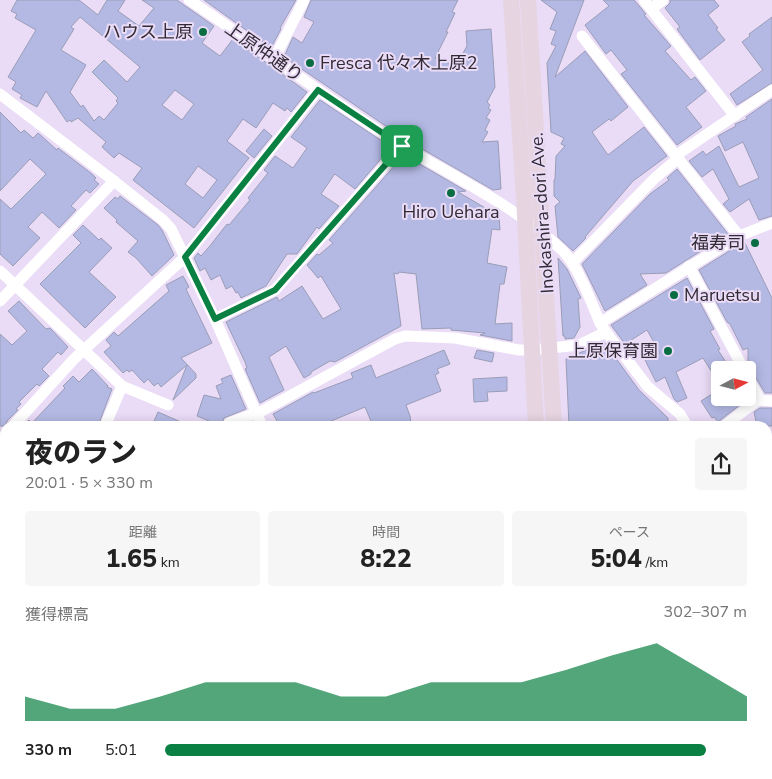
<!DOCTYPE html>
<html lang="ja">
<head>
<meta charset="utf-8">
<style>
	:root { --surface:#fff; --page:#f6f6f6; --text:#222; --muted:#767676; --accent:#0b8043 }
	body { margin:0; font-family:"Nunito Sans","Noto Sans JP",sans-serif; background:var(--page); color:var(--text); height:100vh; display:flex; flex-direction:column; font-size:19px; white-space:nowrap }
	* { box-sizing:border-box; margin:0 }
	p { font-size:16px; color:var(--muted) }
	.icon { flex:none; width:28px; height:28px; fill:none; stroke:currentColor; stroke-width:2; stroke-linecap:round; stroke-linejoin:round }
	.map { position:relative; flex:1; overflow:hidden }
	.drawer { position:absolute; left:0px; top:421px; width:772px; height:359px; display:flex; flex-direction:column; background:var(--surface); border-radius:15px 15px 0 0; box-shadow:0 2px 12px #0003 }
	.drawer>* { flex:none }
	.needle { width:32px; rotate:83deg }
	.buttons { position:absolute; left:711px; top:361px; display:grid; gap:10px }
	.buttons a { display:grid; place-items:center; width:45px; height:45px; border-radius:5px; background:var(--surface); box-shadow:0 2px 12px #0003; font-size:25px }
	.pin { position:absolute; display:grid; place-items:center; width:42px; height:42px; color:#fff; margin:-21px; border-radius:10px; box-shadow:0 2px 8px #0006 }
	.round { display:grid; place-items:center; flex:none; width:52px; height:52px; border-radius:5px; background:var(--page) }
	.headline { display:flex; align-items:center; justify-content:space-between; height:85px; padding:0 25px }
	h1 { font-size:28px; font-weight:800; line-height:38px }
	.stats { display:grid; grid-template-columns:repeat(3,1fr); gap:8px; height:85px; padding:5px 25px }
	.stats div { display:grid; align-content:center; border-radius:5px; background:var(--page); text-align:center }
	.stats b { font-size:25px; font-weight:800 }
	.stats small { font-size:14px; font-weight:400 }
	.stats p { font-size:14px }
	.chart { height:140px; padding:10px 25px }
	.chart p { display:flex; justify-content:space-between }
	.chart svg { width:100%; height:90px; margin-top:5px; fill:var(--accent); opacity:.7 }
	ul { padding:0 25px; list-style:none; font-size:16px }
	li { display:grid; grid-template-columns:80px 60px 1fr; align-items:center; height:38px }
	li i { height:12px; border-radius:6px; background:var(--accent) }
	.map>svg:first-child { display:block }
	.building { fill:#b4b9e4; stroke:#9a9db7; fill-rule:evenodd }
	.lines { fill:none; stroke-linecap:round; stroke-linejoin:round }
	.minor { stroke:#fff; stroke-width:11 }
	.tertiary { stroke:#fff; stroke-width:15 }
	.secondary { stroke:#e6d4e0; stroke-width:16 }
	.route-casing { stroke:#fff; stroke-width:10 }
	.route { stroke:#0b8043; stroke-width:6 }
	.poi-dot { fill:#086d43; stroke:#eadbf6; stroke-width:2 }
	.labels { text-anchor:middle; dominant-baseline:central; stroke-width:4; stroke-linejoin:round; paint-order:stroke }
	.poi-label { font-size:18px; fill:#312b35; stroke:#eadbf6; text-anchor:end }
	.street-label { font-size:18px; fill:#312b35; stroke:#eadbf6 }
</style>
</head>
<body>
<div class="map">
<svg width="772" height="779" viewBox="0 0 772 779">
	<rect width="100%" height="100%" fill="#eadbf6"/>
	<g class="building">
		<path d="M 17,0 L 79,0 L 98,15 L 107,0 L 125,0 L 118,11 L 139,26 L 154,8 L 142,0 L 177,0 L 214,26 L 202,43 L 220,56 L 233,39 L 307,92 L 291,112 L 287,108 L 285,111 L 273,103 L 256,128 L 243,119 L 227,141 L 249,158 L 194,228 L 133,180 L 142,168 L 119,153 L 114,158 L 102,147 L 106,142 L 78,118 L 71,122 L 70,120 L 67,122 L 46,91 L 37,107 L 20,98 L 22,95 L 12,89 L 16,82 L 8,77 L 36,30 L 15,18 L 17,14 L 11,11 ZM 80,17 L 140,67 L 127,82 L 104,60 L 92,72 L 118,98 L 116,101 L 118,103 L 104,120 L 99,116 L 94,121 L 83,105 L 81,107 L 70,92 L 86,65 L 61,50 L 74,29 L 71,27 ZM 175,90 L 194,104 L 182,120 L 162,105 ZM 198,166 L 217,180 L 203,198 L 185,184 Z"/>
		<polygon points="204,0 296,0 280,28 281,29 271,48"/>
		<polygon points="311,0 458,0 452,12 455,13 446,32 448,32 435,58 456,66 467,46 466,31 491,29 495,87 487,102 490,105 488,108 491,110 486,118 490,120 485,130 488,132 482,142 498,141 501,189 493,190 405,139 284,57 293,37 302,43 314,22 304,17"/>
		<polygon points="541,0 584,0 555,77 585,51 628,107 611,121 609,119 592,132 608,155 644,127 667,156 633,181 585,237 586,238 573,251 558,237 555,206 560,202 554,196 554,180 555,179 556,156 565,146 561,144 564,138 551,132 547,63 556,46 551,44 556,31 550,29 557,12"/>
		<polygon points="603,0 634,0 646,14 644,15 671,46 665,51 691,80 695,77 706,91 686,107 702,127 677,145 621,74 627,70 611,50 606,54 585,25 609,6"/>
		<polygon points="670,0 714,0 719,6 708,15 718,28 716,29 725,40 700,60 677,29 680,27 665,8 670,3"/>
		<polygon points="772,17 772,83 737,105 730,94 763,70 742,42 750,36 749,34"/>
		<polygon points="772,99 772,216 759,220 749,199 730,212 723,204 729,199 713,169 702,177 689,161 703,151 706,155 719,146 739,187 759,178 743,142 725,151 718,136 736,126 735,124 747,119 746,117"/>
		<polygon points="320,100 391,147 355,189 335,174 334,175 321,194 339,206 319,229 317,227 297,254 287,254 266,286 241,298 238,292 236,293 232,286 226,289 220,275 211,280 205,268 200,271 194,258 198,253 201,256 209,247 227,224 229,225 250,200 248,198 268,173 264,170 275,156 293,168 307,148 291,137"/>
		<polygon points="0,112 21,133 24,130 33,138 38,133 57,150 58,148 92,174 96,178 94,180 99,184 90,193 86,190 71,206 76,210 59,228 42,212 28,227 40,238 13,266 0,254 0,199 11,209 46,174 30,159 0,191"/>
		<polygon points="264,129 272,136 254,158 246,151"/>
		<polygon points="404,155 466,191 458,192 499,216 500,230 492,229 487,263 507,267 504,284 500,284 495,324 512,323 512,341 480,335 485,333 451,330 451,328 422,329 416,274 399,272 398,274 394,273 401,326 335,362 330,361 311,372 311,374 304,378 286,346 269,357 284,390 260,403 245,369 247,368 245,362 226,322 277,297 279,301 302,286 323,319 341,309 321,276 318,278 307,265 317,254 319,255 333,243 329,240"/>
		<polygon points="677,169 728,234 666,273 640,274 647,285 605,311 582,264 650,194 669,180 667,178"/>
		<polygon points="120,196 158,225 162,230 174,255 152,276 136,258 128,252 138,241 116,222 117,220 104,208 115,197 118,199"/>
		<polygon points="83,225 99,240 101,238 112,248 89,272 116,297 85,328 40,284 81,243 73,235"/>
		<polygon points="745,243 772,298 772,393 765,393 751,370 748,361 748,348 743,350 730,324 727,322 699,270 737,246"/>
		<polygon points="558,258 567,269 581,298 578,299 580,327 574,338 565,339 565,336 563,336"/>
		<polygon points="183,276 189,287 186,289 212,343 181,358 196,374 196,378 173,400 187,365 161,387 158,383 154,386 148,379 144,383 132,370 129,372 127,370 123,373 104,352 111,346 106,340 114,332 118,336 169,291 166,285"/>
		<polygon points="687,278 714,329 710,331 720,349 718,350 731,370 720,370 720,385 703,358 676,372 687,398 677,402 674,399 665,377 656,382 645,360 660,353 647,330 625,344 611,325"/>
		<polygon points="19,301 46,329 50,328 68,347 61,355 58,352 42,369 49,376 39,386 37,384 19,402 21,404 16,409 18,410 7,421 6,426 0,426 0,334 12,345 27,331 8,311"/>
		<polygon points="604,342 639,390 668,418 668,426 569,426 566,359"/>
		<polygon points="444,350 450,364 437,369 439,373 435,375 441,391 406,405 410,416 411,424 405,426 373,426 365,407 319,426 280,426 273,414 313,392 314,393 353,378 351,373 371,365 376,378"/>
		<polygon points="477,350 494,353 492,362 474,358"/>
		<polygon points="92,369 108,386 107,387 112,389 98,426 23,426 29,420 32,423 65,388 63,386 73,376 79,382"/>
		<polygon points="231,375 246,409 224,418 221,426 197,416 204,395 221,399 216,386 223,383 221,379"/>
		<polygon points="507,377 507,391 487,392 488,401 474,402 473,379"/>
		<polygon points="720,389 720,398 748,398 748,392 750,397 718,422 714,417 712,418 701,401"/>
		<polygon points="760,408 772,408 772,426 757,426 754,412"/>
		<polygon points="158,412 190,426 152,426"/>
	</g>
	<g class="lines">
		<g class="minor">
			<path d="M 189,0 C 260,47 328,100 401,145 C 456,178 515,206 562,250 C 578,265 591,302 600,323 L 606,332 L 648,387 L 680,414 L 687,426"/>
			<polyline points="644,0 735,116"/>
			<polyline points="651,9 663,0"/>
			<polyline points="582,36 739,236"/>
			<polyline points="274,59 304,0"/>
			<polyline points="0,94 114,181 163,220 171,229 215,319 262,426"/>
			<polyline points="573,262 655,178 675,161 681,152 772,90"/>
			<polyline points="689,266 744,370"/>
			<polyline points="0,271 122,386 168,405"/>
			<polyline points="0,301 114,181"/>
			<polyline points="215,319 275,290 402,146"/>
			<polyline points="600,323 739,236 772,223"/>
			<polyline points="748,377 758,396 758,400"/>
			<polyline points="13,426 74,359 185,257 318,90"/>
			<polyline points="105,426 122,386"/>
			<polyline points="228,426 229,423 262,411 395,339 405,336 455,338 519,350 532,350 579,345 606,332"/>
			<polyline points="724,426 758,400 772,401"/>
			<polyline points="0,441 5,435"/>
			<polyline points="768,547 772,549"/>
			<polyline points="0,559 5,561"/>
			<polyline points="391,775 395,779"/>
			<polyline points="614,775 616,779"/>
			<polyline points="263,779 263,775"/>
			<polyline points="348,779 348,775"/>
		</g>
		<g class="tertiary">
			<polyline points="0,653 5,655"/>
			<polyline points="465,775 469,779"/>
		</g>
		<g class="secondary">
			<polyline points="511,0 524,197 536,426"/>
			<polyline points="528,0 554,426"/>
			<polyline points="558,775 558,779"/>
			<polyline points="573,775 573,779"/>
		</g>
	</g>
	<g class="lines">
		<defs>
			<polygon id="route" points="318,90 402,146 275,290 215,319 185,257"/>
		</defs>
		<use href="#route" class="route-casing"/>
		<use href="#route" class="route"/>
	</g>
	<g class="poi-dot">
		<circle cx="203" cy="32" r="5"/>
		<circle cx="310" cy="63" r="5"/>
		<circle cx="451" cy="193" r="5"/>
		<circle cx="755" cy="243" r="5"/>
		<circle cx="674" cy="295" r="5"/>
		<circle cx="668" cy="351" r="5"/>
	</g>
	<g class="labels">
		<g class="poi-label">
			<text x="193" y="32">ハウス上原</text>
			<text x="320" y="63" text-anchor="start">Fresca 代々木上原2</text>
			<text x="451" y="212" text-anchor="middle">Hiro Uehara</text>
			<text x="745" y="243">福寿司</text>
			<text x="684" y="295" text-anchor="start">Maruetsu</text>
			<text x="658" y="351">上原保育園</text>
		</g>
		<g class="street-label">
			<text transform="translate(264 52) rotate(35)">上原仲通り</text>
			<text transform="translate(542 213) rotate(-94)">Inokashira-dori Ave.</text>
		</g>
	</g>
</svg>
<div class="buttons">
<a><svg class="needle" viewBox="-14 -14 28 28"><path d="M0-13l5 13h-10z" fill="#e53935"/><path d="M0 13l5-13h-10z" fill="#767676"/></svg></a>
</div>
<div class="pin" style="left:402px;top:146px;background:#1e9e55"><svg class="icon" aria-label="arrive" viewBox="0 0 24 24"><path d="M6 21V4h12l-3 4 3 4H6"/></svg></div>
<section class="drawer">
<div class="headline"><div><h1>夜のラン</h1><p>20:01 · 5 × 330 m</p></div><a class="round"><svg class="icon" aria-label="share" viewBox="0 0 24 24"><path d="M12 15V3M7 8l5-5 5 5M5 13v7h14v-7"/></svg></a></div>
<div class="stats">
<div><p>距離</p><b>1.65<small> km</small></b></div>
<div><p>時間</p><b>8:22</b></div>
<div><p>ペース</p><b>5:04<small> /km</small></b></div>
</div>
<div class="chart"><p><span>獲得標高</span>302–307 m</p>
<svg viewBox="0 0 160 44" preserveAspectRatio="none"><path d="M0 44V32L10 38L20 38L30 32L40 25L50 25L60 25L70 32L80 32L90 25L100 25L110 25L120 19L130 12L140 6L150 19L160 32V44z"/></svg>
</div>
<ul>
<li><b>330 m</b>5:01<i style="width:93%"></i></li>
</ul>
</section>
</div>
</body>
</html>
